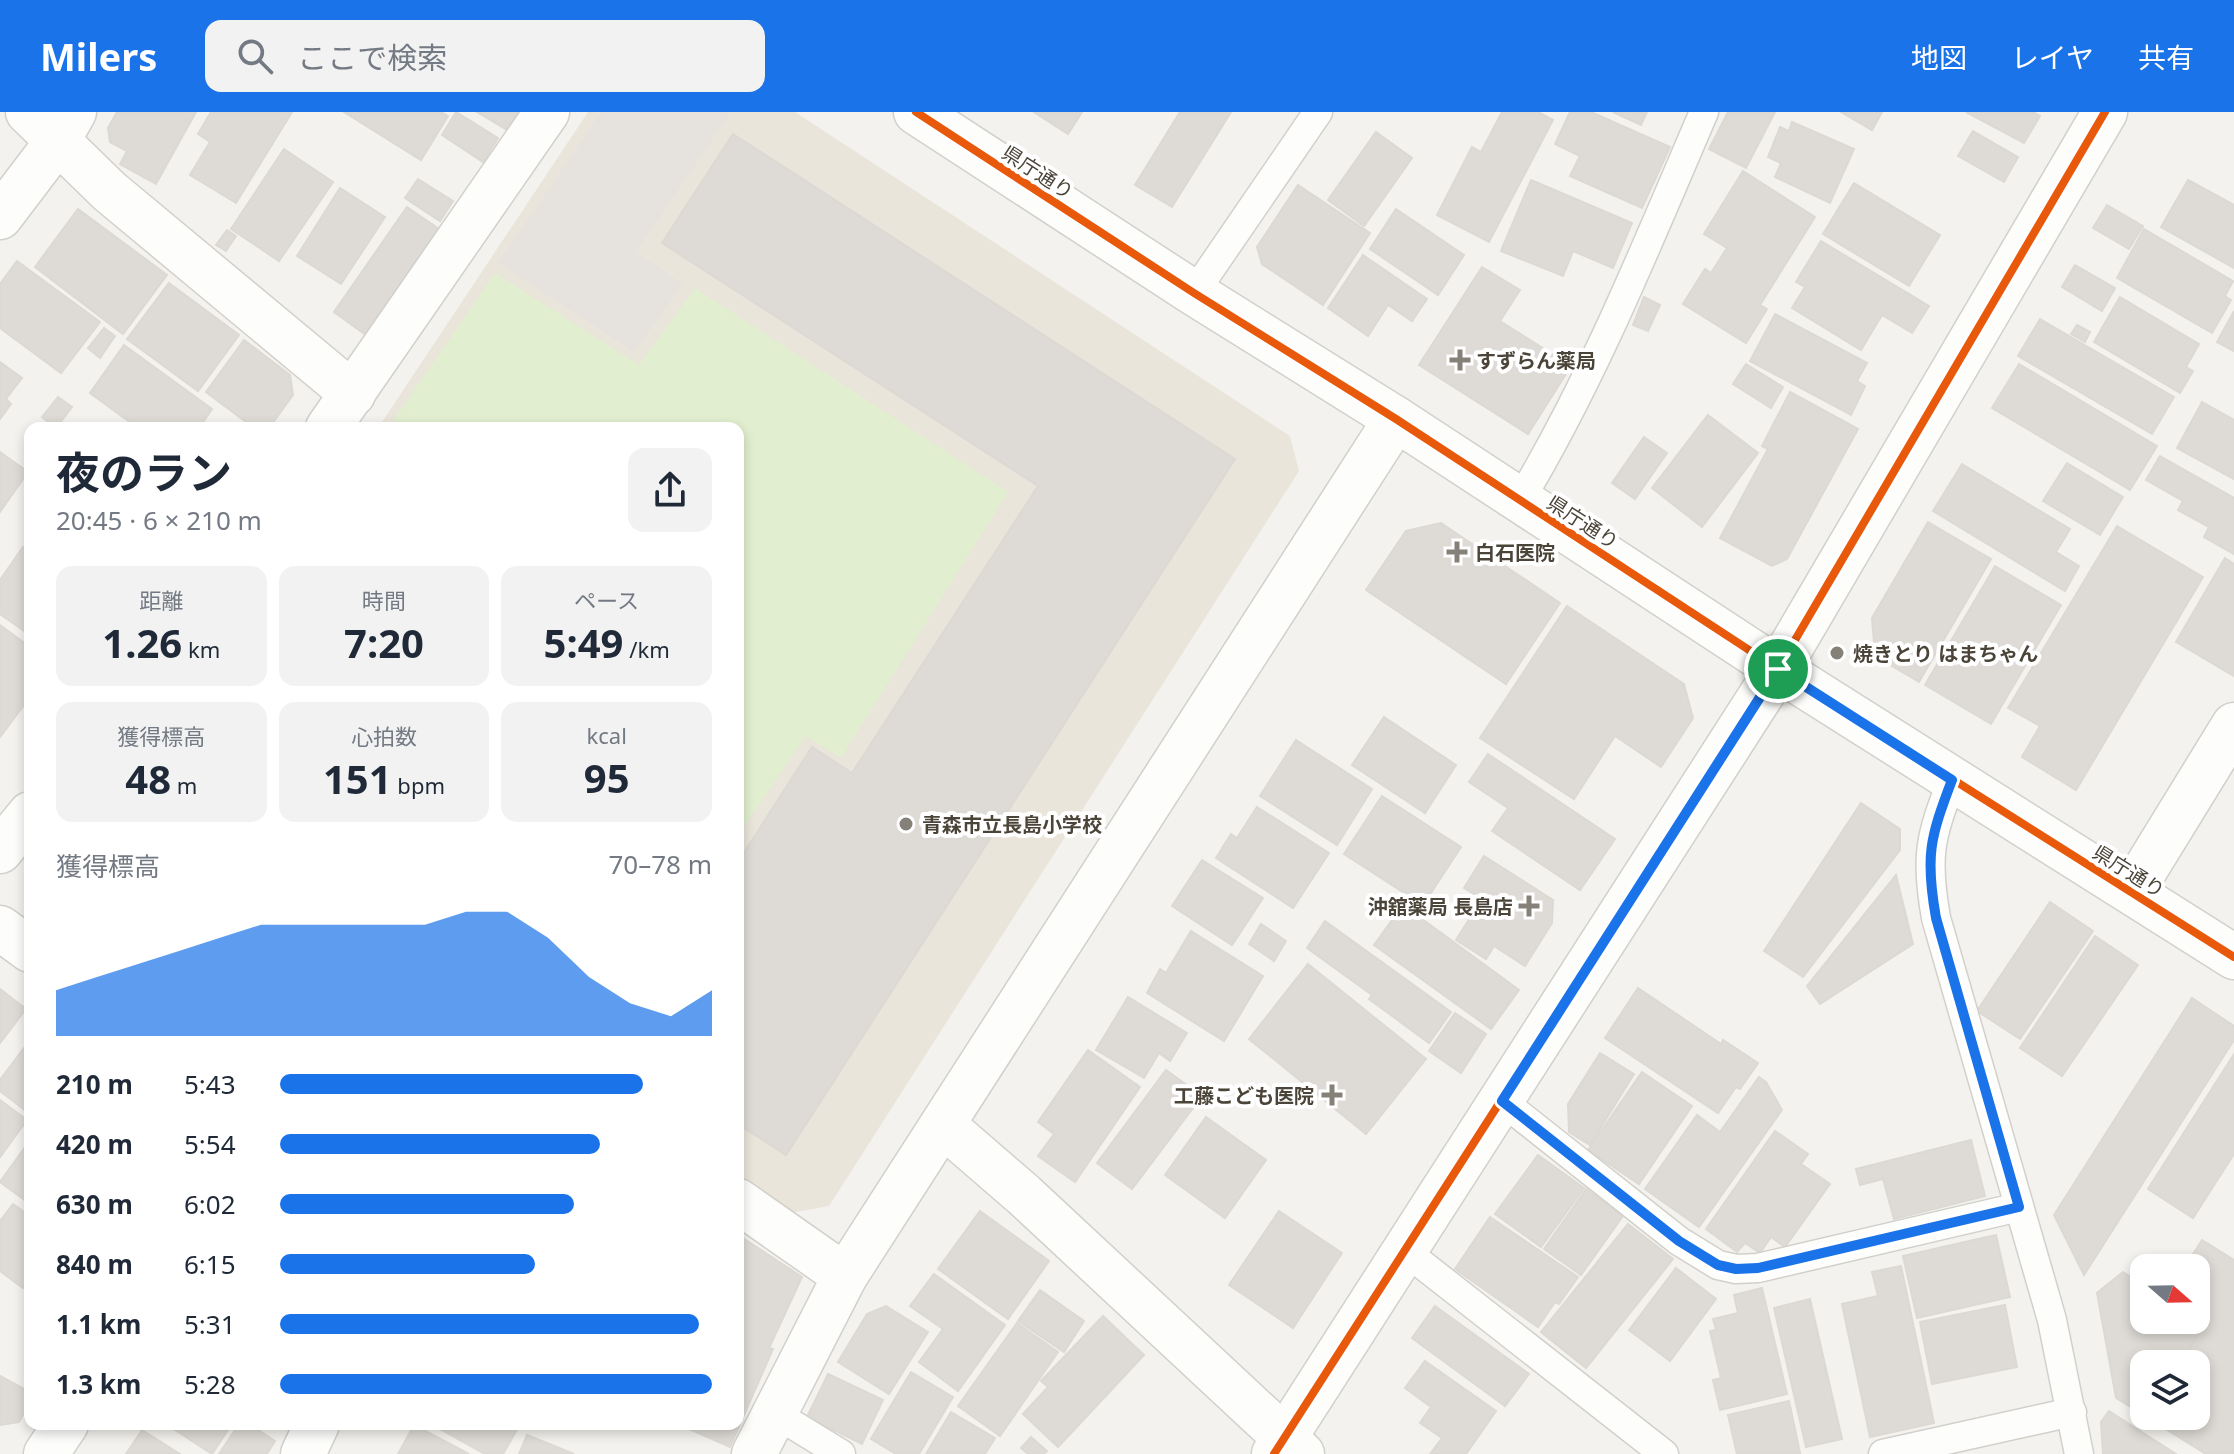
<!DOCTYPE html>
<html lang="ja">
<head>
<meta charset="utf-8">
<style>
	:root { --surface:#fff; --page:#f2f2f3; --text:#1f2937; --muted:#747a83; --accent:#1a73e8 }
	body { margin:0; font-family:"Noto Sans","Noto Sans JP",sans-serif; background:var(--page); color:var(--text); height:100vh; display:flex; flex-direction:column; font-size:30px; white-space:nowrap }
	* { box-sizing:border-box; margin:0 }
	p { font-size:26px; color:var(--muted) }
	.icon { flex:none; width:44px; height:44px; fill:none; stroke:currentColor; stroke-width:2; stroke-linecap:round; stroke-linejoin:round }
	.map { position:relative; flex:1; overflow:hidden }
	.sheet { position:absolute; left:24px; top:310px; width:720px; height:1008px; display:flex; flex-direction:column; background:var(--surface); border-radius:16px; box-shadow:0 4px 12px #0003 }
	.sheet>* { flex:none }
	.needle { width:52px; rotate:110deg }
	.tools { position:absolute; left:2130px; top:1142px; display:grid; gap:16px }
	.tools a { display:grid; place-items:center; width:80px; height:80px; border-radius:16px; background:var(--surface); box-shadow:0 4px 12px #0003; font-size:40px }
	.pin { position:absolute; display:grid; place-items:center; width:68px; height:68px; color:#fff; margin:-34px; border:4px solid #fff; border-radius:50%; box-shadow:0 2px 8px #0007 }
	.round { display:grid; place-items:center; flex:none; width:84px; height:84px; border-radius:16px; background:var(--page) }
	.headline { display:flex; align-items:center; justify-content:space-between; height:136px; padding:0 32px }
	h1 { font-size:44px; font-weight:700; line-height:60px }
	.stats { display:grid; grid-template-columns:repeat(3,1fr); gap:12px; height:136px; padding:8px 32px }
	.stats div { display:grid; align-content:center; border-radius:16px; background:var(--page); text-align:center }
	.stats b { font-size:40px; font-weight:700 }
	.stats small { font-size:22px; font-weight:400 }
	.stats p { font-size:22px }
	.chart { height:224px; padding:16px 32px }
	.chart p { display:flex; justify-content:space-between }
	.chart svg { width:100%; height:144px; margin-top:8px; fill:var(--accent); opacity:.7 }
	ul { padding:0 32px; list-style:none; font-size:26px }
	li { display:grid; grid-template-columns:128px 96px 1fr; align-items:center; height:60px }
	li i { height:20px; border-radius:10px; background:var(--accent) }
	header { display:flex; align-items:center; gap:48px; box-sizing:border-box; height:112px; padding:0 40px; background:var(--accent); color:#fff }
	header strong { font-size:38px }
	nav { display:flex; gap:44px; margin-inline-start:auto; font-size:28px }
	.search { width:560px; height:72px; background:var(--page); display:flex; align-items:center; gap:20px; box-sizing:border-box; padding:0 28px; border-radius:16px; color:var(--muted); font-size:30px }
	.map>svg:first-child { display:block }
	.education { fill:#eae5da }
	.green { fill:#e1eecf }
	.parking { fill:#e6e3df }
	.building { fill:#dedbd6; stroke:#dcd9d4; stroke-width:2 }
	.lines { fill:none; stroke-linecap:round; stroke-linejoin:round }
	.service-casing { stroke:#d2d0cb; stroke-width:31 }
	.minor-casing { stroke:#d2d0cb; stroke-width:47 }
	.tertiary-casing { stroke:#d2d0cb; stroke-width:47 }
	.service { stroke:#fdfdfc; stroke-width:28 }
	.minor { stroke:#fdfdfc; stroke-width:44 }
	.tertiary { stroke:#fdfdfc; stroke-width:44 }
	.cycleway-casing { stroke:#fff; stroke-width:13 }
	.cycleway { stroke:#e8590c; stroke-width:8 }
	.route-casing { stroke:#fff; stroke-width:16 }
	.route { stroke:#1a73e8; stroke-width:10 }
	.poi-dot { fill:#868178; stroke:#fff; stroke-width:3 }
	.labels { text-anchor:middle; dominant-baseline:central; stroke-width:8; stroke-linejoin:round; paint-order:stroke }
	.street-label { font-size:20px; fill:#4b4439; stroke:#fff }
	.poi-label { font-size:20px; font-weight:bold; fill:#4b4439; stroke:#fff; text-anchor:start }
</style>
</head>
<body>
<header>
<strong>Milers</strong>
<div class="search"><svg class="icon" aria-label="search" viewBox="0 0 24 24"><circle cx="10" cy="10" r="6"/><path d="M15 15l6 6"/></svg>ここで検索</div>
<nav><a>地図</a><a>レイヤ</a><a>共有</a></nav>
</header>
<div class="map">
<svg width="2234" height="1342" viewBox="0 0 2234 1342">
	<rect width="100%" height="100%" fill="#f4f2ee"/>
	<polygon class="education" points="588,0 795,0 1290,324 1299,359 829,1094 790,1101 738,1066 738,316 378,316"/>
	<polygon class="green" points="495,161 639,253 695,176 1008,380 841,646 806,624 738,723 738,316 388,316"/>
	<polygon class="parking" points="601,0 731,0 636,140 683,172 634,240 498,151"/>
	<g class="building">
		<polygon points="117,0 196,0 156,72 120,52 127,39 110,30 108,16"/>
		<polygon points="211,0 292,0 236,91 190,63 210,30 198,22"/>
		<polygon points="344,0 441,0 448,4 421,48"/>
		<polygon points="456,0 498,26 483,50 442,23"/>
		<polygon points="477,0 520,0 509,19"/>
		<polygon points="1034,0 1082,0 1068,22"/>
		<polygon points="1180,0 1231,0 1172,95 1135,73"/>
		<polygon points="1502,0 1538,0 1553,8 1489,130 1437,103 1472,35 1481,40"/>
		<polygon points="1570,0 1591,0 1670,35 1642,96 1570,64 1580,44 1555,32"/>
		<polygon points="1613,0 1647,0 1641,13"/>
		<polygon points="1728,0 1775,0 1746,56 1709,37"/>
		<polygon points="1841,0 1882,0 1872,18"/>
		<polygon points="1966,0 2033,0 2040,4 2024,31"/>
		<polygon points="1792,10 1854,37 1830,91 1775,65 1781,51 1768,45 1780,15 1789,19"/>
		<polygon points="1973,19 2018,45 2004,70 1958,44"/>
		<polygon points="1376,20 1412,46 1364,114 1328,88"/>
		<polygon points="733,22 1235,347 786,1043 738,1012 738,750 812,635 852,661 1038,374 662,131"/>
		<polygon points="284,37 333,70 279,149 231,117"/>
		<polygon points="1743,59 1815,105 1760,193 1767,197 1746,231 1683,192 1705,157 1711,161 1727,136 1704,122"/>
		<polygon points="418,67 453,89 440,109 405,86"/>
		<polygon points="1531,68 1632,111 1613,156 1573,139 1563,164 1501,139"/>
		<polygon points="2188,68 2234,93 2234,156 2161,115"/>
		<polygon points="1854,71 1940,123 1909,174 1823,122"/>
		<polygon points="1298,73 1370,121 1323,193 1262,152 1257,135"/>
		<polygon points="340,76 385,105 341,172 297,144"/>
		<polygon points="2107,93 2143,114 2129,137 2093,116"/>
		<polygon points="407,95 439,117 366,223 334,200"/>
		<polygon points="78,97 167,163 123,222 35,155"/>
		<polygon points="1396,97 1464,143 1438,183 1370,137"/>
		<polygon points="2144,117 2233,169 2225,184 2231,188 2212,221 2117,166"/>
		<polygon points="227,118 236,124 226,139 216,133"/>
		<polygon points="1821,129 1929,194 1912,221 1882,203 1861,238 1792,196 1805,175 1796,170"/>
		<polygon points="1363,143 1427,187 1412,209 1388,193 1368,224 1328,196"/>
		<polygon points="17,149 100,210 61,261 0,216 0,172"/>
		<polygon points="2075,153 2115,176 2102,199 2062,175"/>
		<polygon points="1482,155 1520,178 1500,209 1571,254 1528,322 1419,253"/>
		<polygon points="169,171 239,223 198,279 127,227"/>
		<polygon points="1644,185 1660,193 1648,219 1633,213"/>
		<polygon points="2120,185 2199,232 2186,255 2193,259 2180,281 2094,230"/>
		<polygon points="2234,199 2234,239 2217,230"/>
		<polygon points="1775,202 1867,251 1857,269 1865,274 1851,303 1750,249"/>
		<polygon points="2040,207 2174,285 2152,322 2018,244"/>
		<polygon points="2077,213 2090,220 2085,230 2071,222"/>
		<polygon points="104,216 115,224 100,246 88,236"/>
		<polygon points="244,228 290,263 293,283 269,316 254,316 206,280"/>
		<polygon points="124,233 212,297 199,316 138,316 90,281"/>
		<polygon points="0,250 22,266 6,287 11,292 0,307"/>
		<polygon points="1746,252 1783,275 1771,296 1733,272"/>
		<polygon points="2019,252 2157,334 2130,378 1992,296"/>
		<polygon points="1790,280 1858,317 1787,447 1772,454 1720,426 1768,337 1762,334"/>
		<polygon points="58,285 72,295 56,316 42,305"/>
		<polygon points="2202,290 2234,308 2234,367 2177,336"/>
		<polygon points="1708,303 1758,341 1702,415 1652,376"/>
		<polygon points="1644,325 1667,341 1635,387 1612,371"/>
		<polygon points="0,340 28,360 0,400"/>
		<polygon points="2160,344 2234,386 2234,442 2204,425 2209,415 2178,398 2183,389 2146,368"/>
		<polygon points="2067,351 2123,385 2100,423 2043,389"/>
		<polygon points="1962,352 2070,417 2056,440 2079,454 2065,479 1933,399"/>
		<polygon points="1928,410 1991,447 1919,570 1875,544 1872,506"/>
		<polygon points="1441,411 1560,491 1506,572 1366,478 1406,419"/>
		<polygon points="2117,414 2203,465 2076,678 2022,645 2040,614 2008,596"/>
		<polygon points="23,435 30,440 30,523 0,502 0,468"/>
		<polygon points="2225,446 2234,452 2234,564 2176,530"/>
		<polygon points="1995,454 2061,493 1991,612 1925,573"/>
		<polygon points="1567,494 1684,572 1693,606 1661,655 1615,624 1574,687 1480,626"/>
		<polygon points="0,513 30,535 30,585 0,625"/>
		<polygon points="1384,605 1456,653 1425,701 1352,653"/>
		<polygon points="1296,628 1372,677 1337,733 1260,684"/>
		<polygon points="1488,642 1615,727 1580,778 1492,719 1508,696 1469,670"/>
		<polygon points="1382,684 1461,735 1423,793 1344,742"/>
		<polygon points="1861,691 1900,717 1900,738 1803,865 1764,839"/>
		<polygon points="1257,695 1329,741 1293,796 1216,746 1231,722 1237,726"/>
		<polygon points="1484,744 1553,788 1552,811 1525,854 1494,834 1486,847 1456,828 1482,787 1464,776"/>
		<polygon points="1202,748 1263,786 1232,833 1172,794"/>
		<polygon points="1896,763 1913,832 1820,892 1807,874"/>
		<polygon points="2050,790 2093,819 2020,927 1977,899"/>
		<polygon points="1403,793 1519,878 1491,917 1374,833"/>
		<polygon points="1325,809 1451,900 1429,931 1369,887 1372,883 1307,836"/>
		<polygon points="1261,812 1286,829 1274,849 1249,832"/>
		<polygon points="1191,819 1263,864 1224,929 1147,881 1160,857 1166,861"/>
		<polygon points="2095,824 2138,853 2062,964 2020,936"/>
		<polygon points="1308,852 1426,947 1366,1022 1249,927"/>
		<polygon points="1638,876 1721,932 1723,928 1758,951 1740,977 1736,975 1718,1001 1605,926"/>
		<polygon points="0,877 26,897 0,931"/>
		<polygon points="1128,885 1187,921 1170,949 1159,941 1144,966 1096,938"/>
		<polygon points="2192,886 2234,914 2234,928 2084,1163 2054,1103"/>
		<polygon points="1455,901 1486,922 1461,961 1429,939"/>
		<polygon points="30,928 30,1002 0,979 0,968"/>
		<polygon points="1088,938 1140,975 1075,1070 1038,1044 1054,1022 1038,1010"/>
		<polygon points="1600,941 1634,962 1590,1033 1569,1020 1568,992"/>
		<polygon points="2234,942 2234,1042 2193,1106 2148,1077"/>
		<polygon points="1166,958 1202,984 1132,1077 1097,1051"/>
		<polygon points="1642,960 1692,994 1639,1072 1588,1038"/>
		<polygon points="1759,965 1766,970 1782,998 1699,1115 1645,1077 1697,1003 1720,1020"/>
		<polygon points="0,988 27,1008 0,1045"/>
		<polygon points="1206,1005 1266,1048 1225,1106 1165,1063"/>
		<polygon points="1775,1019 1808,1042 1801,1052 1830,1072 1785,1135 1771,1125 1760,1141 1745,1131 1737,1140 1706,1117"/>
		<polygon points="30,1028 30,1092 0,1070"/>
		<polygon points="1971,1028 1985,1084 1894,1107 1883,1067 1860,1073 1856,1057"/>
		<polygon points="1538,1043 1584,1076 1541,1135 1495,1102"/>
		<polygon points="1586,1077 1623,1104 1581,1163 1544,1137"/>
		<polygon points="13,1092 30,1104 30,1167 23,1176 0,1159 0,1109"/>
		<polygon points="980,1099 1049,1149 1008,1207 938,1157"/>
		<polygon points="1279,1099 1342,1141 1293,1216 1229,1173"/>
		<polygon points="1490,1105 1578,1165 1559,1192 1555,1190 1538,1215 1455,1157"/>
		<polygon points="1628,1112 1673,1147 1586,1256 1541,1220"/>
		<polygon points="738,1123 802,1165 769,1236 773,1237 730,1335 678,1312 738,1312"/>
		<polygon points="1996,1123 2010,1185 1917,1206 1903,1144"/>
		<polygon points="2202,1128 2234,1148 2234,1342 2206,1342 2172,1321 2183,1304 2196,1304 2196,1252 2179,1252 2205,1210 2196,1205 2196,1156 2184,1156"/>
		<polygon points="1901,1154 1934,1311 1870,1325 1842,1192 1878,1184 1872,1160"/>
		<polygon points="1676,1156 1716,1187 1670,1249 1629,1218"/>
		<polygon points="2123,1160 2144,1173 2144,1208 2196,1208 2196,1205 2205,1210 2179,1252 2144,1252 2144,1303 2116,1286 2097,1181"/>
		<polygon points="934,1162 1005,1213 958,1279 919,1250 943,1217 910,1194"/>
		<polygon points="1762,1176 1787,1282 1720,1298 1713,1268 1721,1266 1710,1219 1716,1218 1713,1207 1738,1201 1734,1183"/>
		<polygon points="1040,1178 1084,1209 1064,1240 1018,1209"/>
		<polygon points="1810,1187 1842,1327 1806,1335 1774,1196"/>
		<polygon points="2005,1193 2017,1255 1932,1272 1920,1210"/>
		<polygon points="886,1194 928,1220 889,1282 838,1250 867,1202"/>
		<polygon points="1435,1194 1529,1262 1505,1294 1412,1226"/>
		<polygon points="1103,1204 1144,1243 1058,1335 1023,1302 1048,1275 1041,1269"/>
		<polygon points="1017,1211 1058,1240 1000,1324 958,1294"/>
		<polygon points="1425,1249 1496,1299 1466,1342 1430,1342 1442,1326 1420,1311 1431,1295 1405,1276"/>
		<polygon points="911,1260 953,1285 919,1342 896,1342 871,1327"/>
		<polygon points="828,1262 883,1288 862,1332 807,1305"/>
		<polygon points="0,1264 30,1280 30,1290 19,1310 0,1313"/>
		<polygon points="1789,1289 1800,1341 1737,1342 1728,1303"/>
		<polygon points="2109,1299 2176,1342 2103,1342 2101,1310"/>
		<polygon points="951,1300 995,1326 985,1342 926,1342"/>
		<polygon points="2145,1304 2183,1304 2172,1321"/>
		<polygon points="166,1312 232,1312 212,1342"/>
		<polygon points="239,1312 249,1312 275,1329 267,1342 219,1342"/>
		<polygon points="431,1312 520,1312 503,1342 485,1342"/>
		<polygon points="414,1313 469,1342 398,1342"/>
		<polygon points="142,1318 180,1342 126,1342"/>
		<polygon points="527,1323 574,1342 519,1342"/>
		<polygon points="1031,1325 1047,1339 1044,1342 1028,1342 1021,1336"/>
	</g>
	<g class="lines">
		<defs>
			<g id="service">
				<polyline points="1194,181 1318,0"/>
				<path d="M 1520,388 C 1594,265 1647,132 1704,0"/>
				<path d="M 1952,668 C 1930,726 1925,744 1936,806 L 2052,1208 L 2079,1342"/>
				<polyline points="1502,989 1679,1129 1718,1153 1736,1157 1758,1156 2019,1095"/>
				<polyline points="1405,1139 1664,1342"/>
				<polyline points="774,1301 841,1342"/>
				<polyline points="1883,1342 2072,1300"/>
			</g>
			<g id="minor">
				<polyline points="28,0 109,79 353,282"/>
				<polyline points="0,105 57,30 74,0"/>
				<polyline points="328,316 547,0"/>
				<polyline points="0,739 30,702"/>
				<polyline points="2132,779 2234,613"/>
				<polyline points="0,816 30,838"/>
				<polyline points="943,1013 1024,1083 1302,1342"/>
				<polyline points="738,1089 845,1164"/>
				<polyline points="46,1342 66,1312"/>
				<polyline points="303,1342 317,1312"/>
				<polyline points="754,1342 845,1164 1396,307"/>
			</g>
			<g id="tertiary">
				<polyline points="916,0 1194,181 1396,307 1778,557 2234,845"/>
				<polyline points="1274,1342 1778,557 2105,0"/>
			</g>
		</defs>
		<use href="#service" class="service-casing"/>
		<use href="#minor" class="minor-casing"/>
		<use href="#tertiary" class="tertiary-casing"/>
		<use href="#service" class="service"/>
		<use href="#minor" class="minor"/>
		<use href="#tertiary" class="tertiary"/>
		<defs>
			<g id="cycleway">
				<polyline points="916,0 1194,181 1396,307 1778,557 2234,845"/>
				<polyline points="1274,1342 1778,557 2105,0"/>
			</g>
		</defs>
		<use href="#cycleway" class="cycleway-casing"/>
		<use href="#cycleway" class="cycleway"/>
	</g>
	<g class="lines">
		<defs>
			<path id="route" d="M 1778,557 L 1952,668 C 1930,726 1925,744 1936,806 L 2019,1095 L 1758,1156 L 1736,1157 L 1718,1153 L 1679,1129 L 1502,989 Z"/>
		</defs>
		<use href="#route" class="route-casing"/>
		<use href="#route" class="route"/>
	</g>
	<g class="poi-dot">
		<path d="M1456 236h8v8h8v8h-8v8h-8v-8h-8v-8h8z"/>
		<path d="M1453 428h8v8h8v8h-8v8h-8v-8h-8v-8h8z"/>
		<circle cx="1837" cy="541" r="8"/>
		<circle cx="906" cy="712" r="8"/>
		<path d="M1525 782h8v8h8v8h-8v8h-8v-8h-8v-8h8z"/>
		<path d="M1328 971h8v8h8v8h-8v8h-8v-8h-8v-8h8z"/>
	</g>
	<g class="labels">
		<g class="street-label">
			<text transform="translate(1038 60) rotate(33)">県庁通り</text>
			<text transform="translate(1583 410) rotate(33)">県庁通り</text>
			<text transform="translate(2129 759) rotate(32)">県庁通り</text>
		</g>
		<g class="poi-label">
			<text x="1476" y="248">すずらん薬局</text>
			<text x="1475" y="440">白石医院</text>
			<text x="1853" y="541">焼きとり はまちゃん</text>
			<text x="922" y="712">青森市立長島小学校</text>
			<text x="1513" y="794" text-anchor="end">沖舘薬局 長島店</text>
			<text x="1314" y="983" text-anchor="end">工藤こども医院</text>
		</g>
	</g>
</svg>
<div class="tools">
<a><svg class="needle" viewBox="-14 -14 28 28"><path d="M0-13l5 13h-10z" fill="#e53935"/><path d="M0 13l5-13h-10z" fill="#747a83"/></svg></a>
<a><svg class="icon" aria-label="layers" viewBox="0 0 24 24"><path d="M12 4l9 5-9 5-9-5zM3 14l9 5 9-5"/></svg></a>
</div>
<div class="pin" style="left:1778px;top:557px;background:#1e9e55"><svg class="icon" aria-label="arrive" viewBox="0 0 24 24"><path d="M6 21V4h12l-3 4 3 4H6"/></svg></div>
<section class="sheet">
<div class="headline"><div><h1>夜のラン</h1><p>20:45 · 6 × 210 m</p></div><a class="round"><svg class="icon" aria-label="share" viewBox="0 0 24 24"><path d="M12 15V3M7 8l5-5 5 5M5 13v7h14v-7"/></svg></a></div>
<div class="stats">
<div><p>距離</p><b>1.26<small> km</small></b></div>
<div><p>時間</p><b>7:20</b></div>
<div><p>ペース</p><b>5:49<small> /km</small></b></div>
</div>
<div class="stats">
<div><p>獲得標高</p><b>48<small> m</small></b></div>
<div><p>心拍数</p><b>151<small> bpm</small></b></div>
<div><p>kcal</p><b>95</b></div>
</div>
<div class="chart"><p><span>獲得標高</span>70–78 m</p>
<svg viewBox="0 0 160 44" preserveAspectRatio="none"><path d="M0 44V30L10 26L20 22L30 18L40 14L50 10L60 10L70 10L80 10L90 10L100 6L110 6L120 14L130 26L140 34L150 38L160 30V44z"/></svg>
</div>
<ul>
<li><b>210 m</b>5:43<i style="width:84%"></i></li>
<li><b>420 m</b>5:54<i style="width:74%"></i></li>
<li><b>630 m</b>6:02<i style="width:68%"></i></li>
<li><b>840 m</b>6:15<i style="width:59%"></i></li>
<li><b>1.1 km</b>5:31<i style="width:97%"></i></li>
<li><b>1.3 km</b>5:28<i style="width:100%"></i></li>
</ul>
</section>
</div>
</body>
</html>
